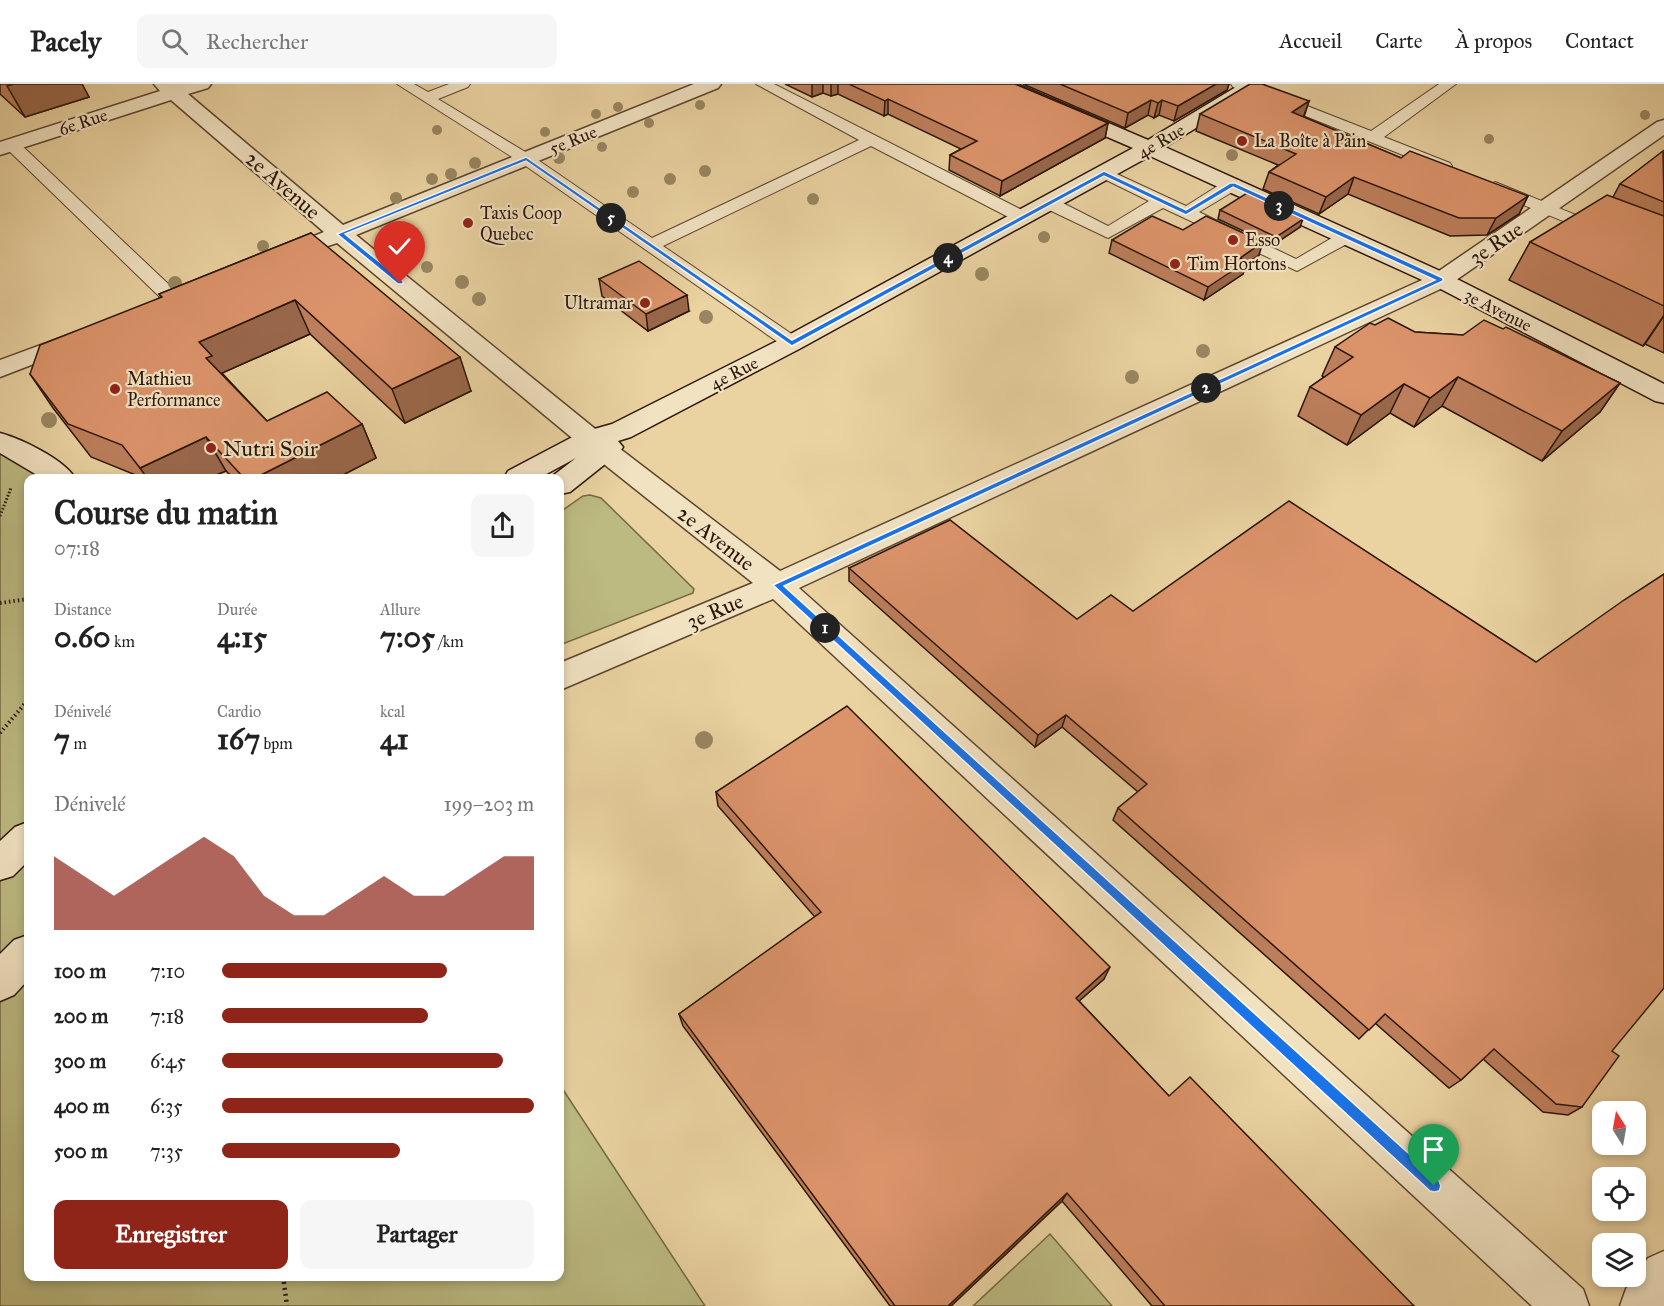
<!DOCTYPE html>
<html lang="fr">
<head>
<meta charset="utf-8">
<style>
	:root { --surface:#fff; --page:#f6f6f6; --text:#222; --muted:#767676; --line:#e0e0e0; --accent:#8f2418 }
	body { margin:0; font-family:"IM FELL Great Primer",serif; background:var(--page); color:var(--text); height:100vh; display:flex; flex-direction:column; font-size:22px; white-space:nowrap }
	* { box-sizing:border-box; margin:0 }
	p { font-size:20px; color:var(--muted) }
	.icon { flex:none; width:33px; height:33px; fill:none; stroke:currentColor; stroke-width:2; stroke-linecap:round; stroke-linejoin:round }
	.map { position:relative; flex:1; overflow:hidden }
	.drawer { position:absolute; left:24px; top:390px; width:540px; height:807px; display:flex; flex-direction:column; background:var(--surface); border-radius:12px; box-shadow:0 3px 9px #0003 }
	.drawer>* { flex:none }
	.needle { width:39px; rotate:349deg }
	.fabs { position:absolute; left:1592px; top:1017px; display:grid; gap:12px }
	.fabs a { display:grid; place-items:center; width:54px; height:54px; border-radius:12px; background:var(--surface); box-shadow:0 3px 9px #0003; font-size:30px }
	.pin { position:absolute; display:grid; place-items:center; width:51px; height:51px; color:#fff; margin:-62px -26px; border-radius:50% 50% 50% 0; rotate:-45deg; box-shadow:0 0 6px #0007 }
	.pin .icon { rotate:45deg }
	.km { position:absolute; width:30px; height:30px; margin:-15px; border-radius:50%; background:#222; color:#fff; font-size:16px; line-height:30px; text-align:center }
	.round { display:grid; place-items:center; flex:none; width:63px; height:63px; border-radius:12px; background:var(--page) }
	.summary { display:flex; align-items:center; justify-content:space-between; height:102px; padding:0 30px }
	h1 { font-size:33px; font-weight:700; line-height:45px }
	.figures { display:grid; grid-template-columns:repeat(3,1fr); gap:9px; height:102px; padding:6px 30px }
	.figures div { display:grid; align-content:center }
	.figures b { font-size:30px; font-weight:700 }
	.figures small { font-size:16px; font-weight:400 }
	.figures p { font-size:16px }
	.chart { height:168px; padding:12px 30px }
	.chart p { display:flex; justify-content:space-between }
	.chart svg { width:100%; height:108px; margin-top:6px; fill:var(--accent); opacity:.7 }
	.action { display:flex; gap:12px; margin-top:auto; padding:12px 30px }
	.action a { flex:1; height:69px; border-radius:12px; background:var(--accent); color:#fff; font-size:24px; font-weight:700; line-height:69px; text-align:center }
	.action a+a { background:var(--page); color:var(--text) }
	ul { padding:0 30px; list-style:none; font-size:20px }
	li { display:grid; grid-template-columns:96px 72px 1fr; align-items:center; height:45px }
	li i { height:15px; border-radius:8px; background:var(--accent) }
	header { display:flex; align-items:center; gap:36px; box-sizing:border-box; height:84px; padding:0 30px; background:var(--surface); border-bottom:2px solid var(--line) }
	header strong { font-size:28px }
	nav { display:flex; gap:33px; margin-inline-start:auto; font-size:21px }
	.search { width:420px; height:54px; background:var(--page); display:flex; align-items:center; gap:15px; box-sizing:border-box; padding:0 21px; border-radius:12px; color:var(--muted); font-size:22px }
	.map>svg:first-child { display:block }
	.green { fill:#bcba81; stroke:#746845; stroke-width:1.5 }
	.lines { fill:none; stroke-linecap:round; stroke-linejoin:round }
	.lane-casing { stroke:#5c452f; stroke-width:2 }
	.street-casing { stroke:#5c452f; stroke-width:3 }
	.secondary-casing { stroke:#2c1609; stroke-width:3 }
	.path-far2 { stroke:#2c1609; stroke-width:3; stroke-dasharray:1.5 2; stroke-linecap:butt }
	.path-far1 { stroke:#2c1609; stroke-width:4; stroke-dasharray:1.5 3; stroke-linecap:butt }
	.path { stroke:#2c1609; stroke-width:4.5; stroke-dasharray:2 4; stroke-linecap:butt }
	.lane { fill:#f1e2c2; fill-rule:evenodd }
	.street { fill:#f1e2c2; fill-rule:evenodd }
	.secondary { fill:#f1e2c2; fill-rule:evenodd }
	.tree { fill:#998661 }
	.wall { fill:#bc7e5b; stroke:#2c1609; stroke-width:1.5 }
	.shaded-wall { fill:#99674a; stroke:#2c1609; stroke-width:1.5 }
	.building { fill:#db936a; stroke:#2c1609; stroke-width:1.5 }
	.route { fill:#1a73e8; stroke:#fff; stroke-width:1.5 }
	.poi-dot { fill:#8f2418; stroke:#f1e2c2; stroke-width:2 }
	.labels { text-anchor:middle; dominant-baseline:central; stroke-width:4.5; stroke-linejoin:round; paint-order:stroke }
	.far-street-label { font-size:18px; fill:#2c1609; stroke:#f1e2c2 }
	.far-poi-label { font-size:18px; fill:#2c1609; stroke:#f1e2c2; text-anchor:start }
	.street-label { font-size:22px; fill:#2c1609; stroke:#f1e2c2 }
	.poi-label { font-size:22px; fill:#2c1609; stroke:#f1e2c2; text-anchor:start }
</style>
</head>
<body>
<header>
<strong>Pacely</strong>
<div class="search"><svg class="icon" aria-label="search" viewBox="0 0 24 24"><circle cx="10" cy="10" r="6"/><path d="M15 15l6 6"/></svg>Rechercher</div>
<nav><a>Accueil</a><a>Carte</a><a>À propos</a><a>Contact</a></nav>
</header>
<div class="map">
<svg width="1664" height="1222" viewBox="0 0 1664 1222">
	<rect width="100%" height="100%" fill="#ead2a1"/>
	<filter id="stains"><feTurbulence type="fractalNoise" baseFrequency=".00333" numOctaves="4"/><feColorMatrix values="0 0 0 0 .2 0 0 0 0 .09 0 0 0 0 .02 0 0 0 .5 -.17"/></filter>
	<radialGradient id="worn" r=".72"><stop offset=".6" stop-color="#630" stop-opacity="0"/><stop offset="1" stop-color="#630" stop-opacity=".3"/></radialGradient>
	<g class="green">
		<polygon points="0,358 24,369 61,394 28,394 28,1192 560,1192 560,1001 705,1222 0,1222"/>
		<polygon points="590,411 601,414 694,505 693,509 560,561 560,428 583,412"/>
		<polygon points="1050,1150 1112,1222 973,1222"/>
	</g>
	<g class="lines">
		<defs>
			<g id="lane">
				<polygon points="397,0 414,0 428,8 449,0 470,0 468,3 438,15 532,72 652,154 859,56 756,0 774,0 1028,129 1031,133 1028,137 1016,137 871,62 663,162 799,255 802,259 799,263 785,263 520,78"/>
				<polygon points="1231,0 1251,0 1371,47 1439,0 1456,0 1384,53 1450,79 1452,82 1450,85 1438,85 1233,3"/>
				<polygon points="12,56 18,58 181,212 183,216 181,220 167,220 6,64 4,61"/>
				<polygon points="1104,84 1186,122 1227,96 1239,96 1241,100 1239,104 1199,128 1296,175 1342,148 1354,148 1357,152 1354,156 1297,187 1163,124 1108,154 1043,123 1041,119 1049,114 1055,115 1108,142 1149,117 1098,92 1096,89 1098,86"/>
				<polygon points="1495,98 1664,167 1664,178 1489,107 1487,103"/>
			</g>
			<g id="street">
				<polygon points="154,0 211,0 208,4 188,10 343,141 694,0 721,0 718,4 356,151 615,361 780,487 1433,191 1657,38 1664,36 1664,51 1449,201 799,504 1583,1205 1589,1222 1532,1222 773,515 560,606 560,579 753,499 595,373 337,159 322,164 314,162 311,157 314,152 324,148 171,16 0,71 0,58 160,7"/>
				<polygon points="79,247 88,249 91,254 88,259 0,293 0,276"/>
				<polygon points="1664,1167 1664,1222 1620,1222 1626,1205 1648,1174"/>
			</g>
			<g id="secondary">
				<polygon points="991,0 1017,0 1148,56 1241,0 1264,0 1261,4 1165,63 1449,191 1664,300 1664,319 1655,317 1433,201 1150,72 801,264 631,353 618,357 623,363 619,369 570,408 560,410 560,394 550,394 576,374 539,394 504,394 508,387 580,349 612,340 783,254 1133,64 994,4"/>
				<path d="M 0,349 C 22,355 63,375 75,394 L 42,394 L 0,369 Z"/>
				<polygon points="28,738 28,777 13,792 0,796 0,757 15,743"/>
				<polygon points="28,851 28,896 14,911 0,917 0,870 14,856"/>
			</g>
		</defs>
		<use href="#lane" class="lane-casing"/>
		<use href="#street" class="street-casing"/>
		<use href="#secondary" class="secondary-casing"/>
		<polyline class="path-far2" points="0,432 11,404"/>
		<g class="path-far1">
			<polyline points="0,519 28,515"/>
			<polyline points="0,649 28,616"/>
		</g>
		<polyline class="path" points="283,1192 287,1222"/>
		<use href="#lane" class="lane"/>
		<use href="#street" class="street"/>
		<use href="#secondary" class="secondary"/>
	</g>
	<g class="tree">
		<circle cx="700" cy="21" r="5"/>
		<circle cx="618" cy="23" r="5"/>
		<circle cx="596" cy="30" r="5"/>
		<circle cx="1645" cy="31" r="5"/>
		<circle cx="649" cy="39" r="5"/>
		<circle cx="437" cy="46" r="5"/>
		<circle cx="545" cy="48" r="5"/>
		<circle cx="1489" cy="55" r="5"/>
		<circle cx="602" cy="63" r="5"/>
		<circle cx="1232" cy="71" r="6"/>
		<circle cx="559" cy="74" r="6"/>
		<circle cx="475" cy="79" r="6"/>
		<circle cx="705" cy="87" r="6"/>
		<circle cx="451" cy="90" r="6"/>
		<circle cx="432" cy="95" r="6"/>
		<circle cx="670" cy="95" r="6"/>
		<circle cx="633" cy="108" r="6"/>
		<circle cx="396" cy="114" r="6"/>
		<circle cx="813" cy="115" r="6"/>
		<circle cx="1044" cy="153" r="6"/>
		<circle cx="263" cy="162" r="6"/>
		<circle cx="427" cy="183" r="6"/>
		<circle cx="982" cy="190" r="7"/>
		<circle cx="462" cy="198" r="7"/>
		<circle cx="175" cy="199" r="7"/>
		<circle cx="479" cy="215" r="7"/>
		<circle cx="706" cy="233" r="7"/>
		<circle cx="1203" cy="267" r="7"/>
		<circle cx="1132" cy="293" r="7"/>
		<circle cx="49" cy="336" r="8"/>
		<circle cx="704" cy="656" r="9"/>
	</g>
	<g class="wall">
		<polygon points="0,0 82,0 89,13 25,33 0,10"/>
		<polygon points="785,0 1015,0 1108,39 1105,54 1000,112 949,86 950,71 961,65 888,30 884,32 838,10 831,12 823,9 812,13"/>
		<polygon points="1023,0 1229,0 1227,6 1174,37 1159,31 1154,34 1148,31 1125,44"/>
		<polygon points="1309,17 1304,33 1401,74 1528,112 1519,130 1487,151 1450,152 1348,110 1319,130 1263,105 1269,88 1278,81 1196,47 1200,30"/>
		<polygon points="1664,67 1664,269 1645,260 1643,262 1509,196 1530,158 1613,113 1620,100"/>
		<polygon points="1220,126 1300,143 1273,161 1218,135"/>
		<polygon points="1183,146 1259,171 1246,180 1243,190 1204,216 1109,169 1112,156"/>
		<polygon points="311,149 471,307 405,339 310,250 222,289 267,337 362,340 376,374 337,394 233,394 226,387 209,394 143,394 91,373 53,324 30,290 161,213 159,210"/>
		<polygon points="599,195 689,227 648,247 602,212"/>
		<polygon points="1375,241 1415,248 1463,251 1503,245 1620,299 1600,328 1542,377 1442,322 1414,343 1390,329 1347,361 1298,332 1310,303 1324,293 1322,292 1335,263"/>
		<polygon points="849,484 1612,967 1582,1023 1568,1031 1543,1028 1483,975 1461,996 1449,1004 1375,939 1359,955 1113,736 1118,724 1138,708 1062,643 1035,663 849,497"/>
		<polygon points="716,708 1104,895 1079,917 1169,1012 1414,1222 1152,1222 1062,1117 951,1222 890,1222 683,942 679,930 815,833 718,722"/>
	</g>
	<g class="shaded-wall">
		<polygon points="14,0 82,0 89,13 25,33 7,2"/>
		<polygon points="812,0 823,0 823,9 812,13"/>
		<polygon points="831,0 838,0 838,10 831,12"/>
		<polygon points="1216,0 1229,0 1227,6 1174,37 1178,22"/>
		<polygon points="888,15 888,30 884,32 885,17"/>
		<polygon points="1151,16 1148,31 1125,44 1128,29"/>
		<polygon points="1162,16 1159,31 1154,34 1158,19"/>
		<polygon points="1309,17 1303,34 1292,28"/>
		<polygon points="1108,39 1105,54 1000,112 1002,97"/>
		<polygon points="1354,93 1348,110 1319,130 1326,113"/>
		<polygon points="1528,112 1519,130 1487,151 1496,134"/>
		<polygon points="1303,135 1300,143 1273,161 1276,153"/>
		<polygon points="1263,158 1259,171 1246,180 1243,190 1204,216 1208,203 1240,174"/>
		<polygon points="687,211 689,227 648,247 646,230"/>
		<polygon points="295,216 310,250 222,289 230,305 206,274 199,258"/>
		<polygon points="1664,231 1664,232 1645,260 1643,262"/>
		<polygon points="460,273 471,307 405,339 392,305"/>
		<polygon points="1458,293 1442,322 1414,343 1430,314"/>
		<polygon points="1620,299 1600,328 1542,377 1562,347"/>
		<polygon points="1404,300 1390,329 1347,361 1361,331"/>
		<polygon points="362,340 376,374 337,394 255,394"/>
		<polygon points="206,353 226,387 209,394 147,394 140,384"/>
		<polygon points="1066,631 1062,643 1035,663 1038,651"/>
		<polygon points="1110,883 1104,895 1070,925 1076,914"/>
		<polygon points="1067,1109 1062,1117 951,1222 948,1222"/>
	</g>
	<g class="building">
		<polygon points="849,0 1015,0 1108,39 1002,97 950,71 977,57 888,15 885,17"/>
		<polygon points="1060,0 1216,0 1178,22 1162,16 1158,19 1151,16 1128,29"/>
		<polygon points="1250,0 1262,0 1309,17 1292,28 1401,74 1410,67 1528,112 1496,134 1459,134 1354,93 1326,113 1269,88 1296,70 1200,30"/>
		<polygon points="1663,67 1664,118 1620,100"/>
		<polygon points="1247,109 1303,135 1276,153 1220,126"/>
		<polygon points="1607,111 1664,132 1664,222 1530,158"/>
		<polygon points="1152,132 1183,146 1206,132 1263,158 1240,174 1247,177 1208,203 1112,156"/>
		<polygon points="311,149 460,273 392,305 295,216 199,258 212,272 206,274 267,337 327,308 362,340 255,394 244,394 206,353 140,384 122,361 68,340 30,290 40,261 162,213 159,210"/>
		<polygon points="639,177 687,211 646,230 599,195"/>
		<polygon points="1388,234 1415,248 1463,251 1484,236 1503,245 1506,243 1620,299 1562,347 1458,293 1430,314 1404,300 1361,331 1310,303 1353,273 1335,263 1370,239 1375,241"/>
		<polygon points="1289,417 1536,578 1624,516 1664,490 1664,904 1612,967 1619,972 1582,1023 1556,1020 1494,965 1461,996 1385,930 1369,946 1118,724 1147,700 1066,631 1038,651 849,484 950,436 1077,535 1111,511 1133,527"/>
		<polygon points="847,622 1110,883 1076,914 1169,1012 1190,993 1414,1222 1165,1222 1067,1109 948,1222 895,1222 679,930 821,828 716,708"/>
	</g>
	<polygon class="route" points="526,73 792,256 1104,87 1186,126 1230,99 1235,99 1443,194 1443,197 784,502 1439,1097 1441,1102 1439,1107 1434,1108 1430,1107 773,501 1435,196 1233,103 1186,131 1104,92 792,262 526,77 345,150 403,197 403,200 398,200 337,150"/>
	<g class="poi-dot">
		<circle cx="1242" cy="57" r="6"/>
		<circle cx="468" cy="139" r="6"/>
		<circle cx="1233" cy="156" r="6"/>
		<circle cx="1175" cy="180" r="6"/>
		<circle cx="645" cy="219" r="6"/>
		<circle cx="115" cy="305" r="6"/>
		<circle cx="211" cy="364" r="6"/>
	</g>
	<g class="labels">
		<g class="far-street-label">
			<text transform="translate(83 38) rotate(-18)">6e Rue</text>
			<text transform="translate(573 56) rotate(-22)">5e Rue</text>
			<text transform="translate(1161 57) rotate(-30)">4e Rue</text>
			<text transform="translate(1498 226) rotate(27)">3e Avenue</text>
			<text transform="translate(734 289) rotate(-27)">4e Rue</text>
		</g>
		<g class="far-poi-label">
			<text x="1254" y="57">La Boîte à Pain</text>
			<text x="480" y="129">Taxis Coop<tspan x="480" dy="21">Quebec</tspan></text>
			<text x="1245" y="156">Esso</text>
			<text x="1187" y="180">Tim Hortons</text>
			<text x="633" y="219" text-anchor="end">Ultramar</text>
			<text x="127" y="295">Mathieu<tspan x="127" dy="21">Performance</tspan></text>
		</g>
		<g class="street-label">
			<text transform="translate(283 101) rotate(41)">2e Avenue</text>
			<text transform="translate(1496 159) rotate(-34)">3e Rue</text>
			<text transform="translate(716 454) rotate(38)">2e Avenue</text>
			<text transform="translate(715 527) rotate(-23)">3e Rue</text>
		</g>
		<g class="poi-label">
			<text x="223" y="364">Nutri Soir</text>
		</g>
	</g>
	<rect width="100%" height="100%" filter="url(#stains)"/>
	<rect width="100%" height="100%" fill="url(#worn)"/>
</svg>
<div class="fabs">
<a><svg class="needle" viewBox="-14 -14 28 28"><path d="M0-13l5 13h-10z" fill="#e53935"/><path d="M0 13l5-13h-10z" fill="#767676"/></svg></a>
<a><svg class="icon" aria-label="locate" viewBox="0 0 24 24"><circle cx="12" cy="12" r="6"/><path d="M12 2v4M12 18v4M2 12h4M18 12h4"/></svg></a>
<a><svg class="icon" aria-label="layers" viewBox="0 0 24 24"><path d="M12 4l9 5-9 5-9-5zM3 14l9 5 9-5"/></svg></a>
</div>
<div class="pin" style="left:1434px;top:1102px;background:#1e9e55"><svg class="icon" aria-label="arrive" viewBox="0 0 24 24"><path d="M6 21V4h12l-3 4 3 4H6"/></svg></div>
<div class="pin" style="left:400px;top:199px;background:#d93025"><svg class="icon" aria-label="check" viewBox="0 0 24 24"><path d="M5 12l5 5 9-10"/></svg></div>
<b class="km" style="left:825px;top:544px">1</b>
<b class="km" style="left:1206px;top:304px">2</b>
<b class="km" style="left:1279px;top:122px">3</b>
<b class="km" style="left:948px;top:174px">4</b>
<b class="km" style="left:611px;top:134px">5</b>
<section class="drawer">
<div class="summary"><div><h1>Course du matin</h1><p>07:18</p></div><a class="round"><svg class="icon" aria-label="share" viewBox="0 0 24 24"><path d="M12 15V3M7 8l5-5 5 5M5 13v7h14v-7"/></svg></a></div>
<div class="figures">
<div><p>Distance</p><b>0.60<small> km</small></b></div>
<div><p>Durée</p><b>4:15</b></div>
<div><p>Allure</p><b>7:05<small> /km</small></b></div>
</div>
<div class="figures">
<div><p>Dénivelé</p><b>7<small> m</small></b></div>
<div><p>Cardio</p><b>167<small> bpm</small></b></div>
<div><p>kcal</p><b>41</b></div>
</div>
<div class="chart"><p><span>Dénivelé</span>199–203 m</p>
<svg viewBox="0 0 160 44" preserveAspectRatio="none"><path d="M0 44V14L10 22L20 30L30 22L40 14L50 6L60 14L70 30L80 38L90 38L100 30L110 22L120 30L130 30L140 22L150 14L160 14V44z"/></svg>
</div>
<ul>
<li><b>100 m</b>7:10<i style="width:72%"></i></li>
<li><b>200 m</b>7:18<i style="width:66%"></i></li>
<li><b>300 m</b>6:45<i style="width:90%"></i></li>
<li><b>400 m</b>6:35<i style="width:100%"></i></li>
<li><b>500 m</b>7:35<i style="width:57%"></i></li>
</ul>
<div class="action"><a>Enregistrer</a><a>Partager</a></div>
</section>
</div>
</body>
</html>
